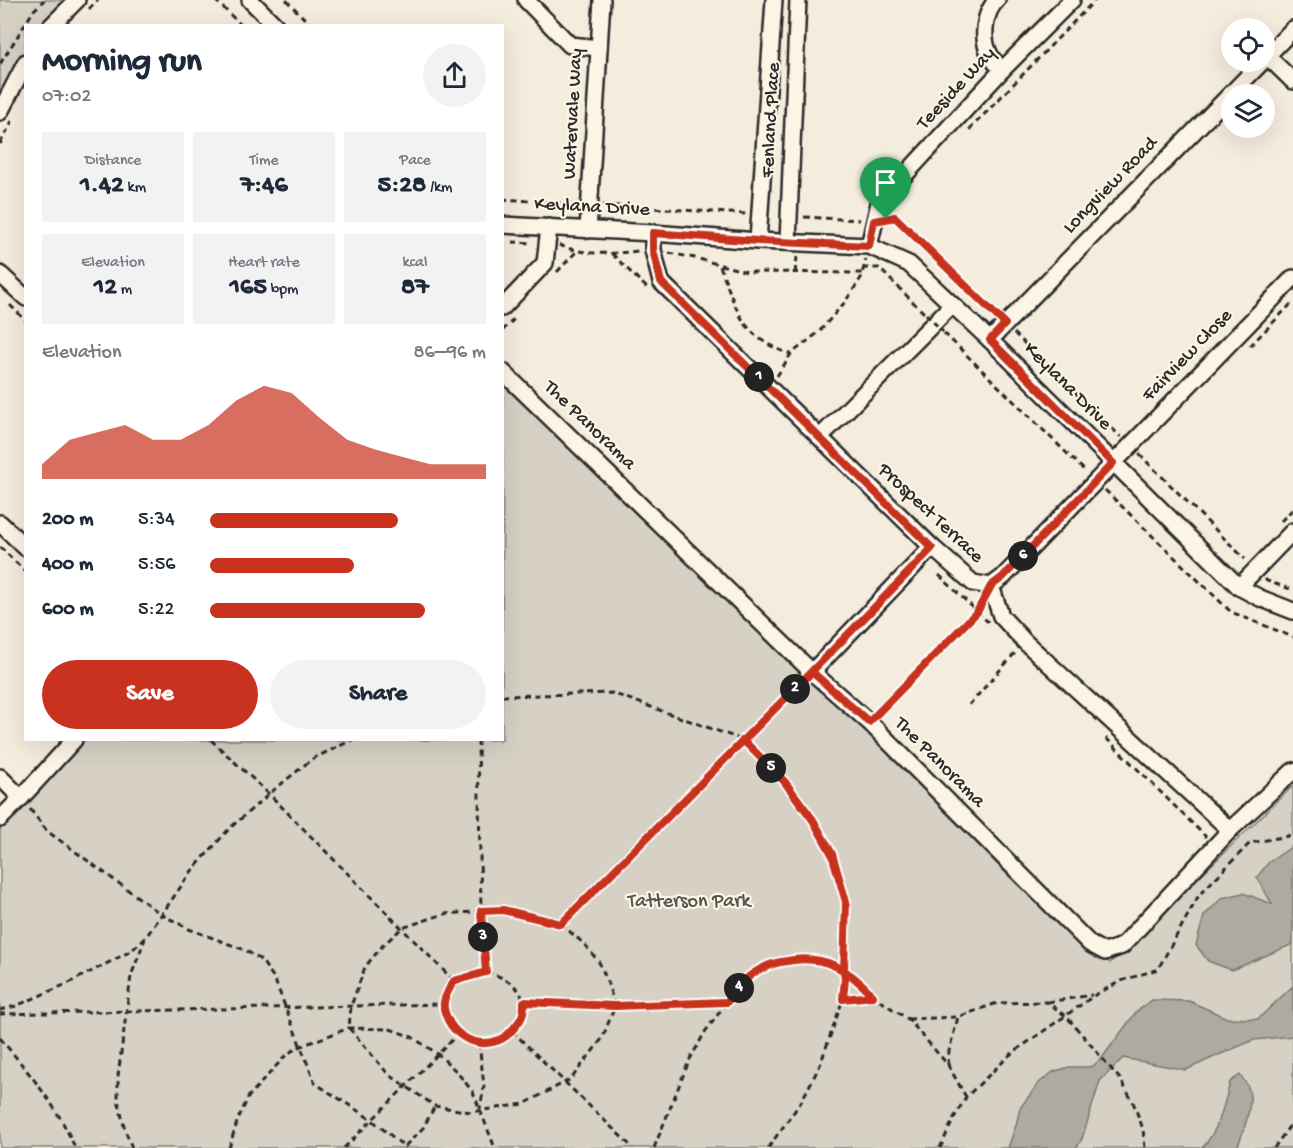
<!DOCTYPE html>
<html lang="en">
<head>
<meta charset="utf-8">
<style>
	:root { --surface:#fff; --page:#f2f2f3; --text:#1f2937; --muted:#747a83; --accent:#c8321e }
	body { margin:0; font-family:"Gochi Hand",sans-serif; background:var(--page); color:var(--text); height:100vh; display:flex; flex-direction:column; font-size:22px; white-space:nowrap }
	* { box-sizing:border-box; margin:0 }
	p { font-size:20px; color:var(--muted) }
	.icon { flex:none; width:33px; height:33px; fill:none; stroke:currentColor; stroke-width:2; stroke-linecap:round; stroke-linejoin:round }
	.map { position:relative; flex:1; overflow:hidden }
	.side { position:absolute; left:24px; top:24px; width:480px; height:717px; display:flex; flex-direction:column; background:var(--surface); border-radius:0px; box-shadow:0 6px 24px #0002 }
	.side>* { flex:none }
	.buttons { position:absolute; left:1221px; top:18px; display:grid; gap:12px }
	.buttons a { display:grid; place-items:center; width:54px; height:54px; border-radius:50%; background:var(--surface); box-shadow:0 6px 24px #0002; font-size:30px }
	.pin { position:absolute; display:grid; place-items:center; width:51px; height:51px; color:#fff; margin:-62px -26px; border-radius:50% 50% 50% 0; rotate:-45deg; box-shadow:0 0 6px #0007 }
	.pin .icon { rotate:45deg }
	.km { position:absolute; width:30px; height:30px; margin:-15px; border-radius:50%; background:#222; color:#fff; font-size:16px; line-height:30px; text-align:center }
	.round { display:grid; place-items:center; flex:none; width:63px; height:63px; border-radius:32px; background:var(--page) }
	.head { display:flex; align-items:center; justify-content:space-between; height:102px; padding:0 18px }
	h1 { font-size:33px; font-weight:700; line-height:45px }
	.figures { display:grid; grid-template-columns:repeat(3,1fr); gap:9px; height:102px; padding:6px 18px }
	.figures div { display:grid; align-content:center; border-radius:0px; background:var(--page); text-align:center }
	.figures b { font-size:26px; font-weight:700 }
	.figures small { font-size:16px; font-weight:400 }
	.figures p { font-size:16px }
	.chart { height:168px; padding:12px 18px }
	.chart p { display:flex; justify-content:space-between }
	.chart svg { width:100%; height:108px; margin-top:6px; fill:var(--accent); opacity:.7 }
	.cta { display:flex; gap:12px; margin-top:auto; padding:12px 18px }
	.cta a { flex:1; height:69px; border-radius:36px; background:var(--accent); color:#fff; font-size:24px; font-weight:700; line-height:69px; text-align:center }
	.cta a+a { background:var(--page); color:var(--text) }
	ul { padding:0 18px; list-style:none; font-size:20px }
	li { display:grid; grid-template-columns:96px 72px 1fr; align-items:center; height:45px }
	li i { height:15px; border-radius:8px; background:var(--accent) }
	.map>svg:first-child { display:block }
	.green { fill:#d6d1c4; stroke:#807e78; stroke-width:1.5 }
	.water { fill:#afaaa0; stroke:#7a7771; stroke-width:1.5 }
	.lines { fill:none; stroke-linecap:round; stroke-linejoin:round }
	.street-casing { stroke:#2b2b2b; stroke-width:20 }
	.path { stroke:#2b2b2b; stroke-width:3; stroke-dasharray:6 4.5; stroke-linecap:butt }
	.street { stroke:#fcf5e5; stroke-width:15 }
	.path-bridge { stroke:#2b2b2b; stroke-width:3; stroke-dasharray:6 4.5; stroke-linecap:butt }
	.route-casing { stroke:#fff; stroke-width:12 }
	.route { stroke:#c8321e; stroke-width:8 }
	.labels { text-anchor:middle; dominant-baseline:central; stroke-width:4.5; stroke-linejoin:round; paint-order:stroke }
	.street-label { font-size:20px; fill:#2b2b2b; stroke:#fcf5e5 }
	.park-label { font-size:20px; fill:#565451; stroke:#fcf5e5 }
</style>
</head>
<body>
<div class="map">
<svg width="1293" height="1148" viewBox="0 0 1293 1148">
	<rect width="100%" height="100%" fill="#f4edde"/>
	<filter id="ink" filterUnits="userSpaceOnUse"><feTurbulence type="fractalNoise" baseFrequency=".0167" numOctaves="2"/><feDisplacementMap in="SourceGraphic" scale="12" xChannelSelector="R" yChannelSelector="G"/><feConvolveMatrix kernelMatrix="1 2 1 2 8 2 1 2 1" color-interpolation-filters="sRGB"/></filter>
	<g filter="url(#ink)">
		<g class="green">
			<polygon points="0,0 68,0 44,25 26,26 25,52 0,99"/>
			<polygon points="503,379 1110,963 1293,786 1293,1148 0,1148 0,824 84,740 502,740"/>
		</g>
		<g class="water">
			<polygon points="1293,846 1293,944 1232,970 1208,961 1196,945 1204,916 1222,898 1243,893 1272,904 1257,877 1269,862"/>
			<polygon points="1293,986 1293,1036 1254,1040 1223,1053 1186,1070 1123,1058 1100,1081 1082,1139 1076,1148 1008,1148 1016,1125 1020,1108 1039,1083 1053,1072 1069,1067 1087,1067 1093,1066 1102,1058 1136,1012 1152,1000 1189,1001 1227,1018 1258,1019"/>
			<path d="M 1240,1075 C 1242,1079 1247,1083 1248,1087 C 1255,1102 1243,1133 1237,1148 L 1202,1148 C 1219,1130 1224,1105 1230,1082 Z"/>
		</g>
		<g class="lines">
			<defs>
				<g id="street">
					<polyline points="250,0 276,26"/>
					<polyline points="526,0 570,45 599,48"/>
					<path d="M 997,0 C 984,12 981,39 990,55 C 993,61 998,65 1002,70"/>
					<polyline points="51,26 77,0"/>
					<polyline points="1267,56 1293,81"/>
					<polyline points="1264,59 1293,29"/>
					<polyline points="0,112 26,62"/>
					<polyline points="502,225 653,233 758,241 869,246 909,264 990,340 1239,587 1260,598 1293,611"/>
					<polyline points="588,230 602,0"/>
					<polyline points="653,233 653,250 661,282 932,547 973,583 991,586 1001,616 1025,642 1230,830"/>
					<polyline points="758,241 774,0"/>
					<polyline points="788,242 798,0"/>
					<polyline points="869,246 879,203 1002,70 1072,0"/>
					<polyline points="0,274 26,298"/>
					<polyline points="502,308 545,263 549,227"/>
					<polyline points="990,340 1262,62"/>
					<polyline points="502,371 812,672 869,722 1090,944 1105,952 1122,946 1230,830 1293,771"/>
					<polyline points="820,437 952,305"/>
					<polyline points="0,523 26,548"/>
					<polyline points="991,586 1003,577 1293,278"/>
					<polyline points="1239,587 1293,531"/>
					<polyline points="812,672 932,547"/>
					<polyline points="0,777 21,798"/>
					<polyline points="0,819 21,798 74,740"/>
				</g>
			</defs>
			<use href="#street" class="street-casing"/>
			<g class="path">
				<polyline points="215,0 242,26"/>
				<polyline points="286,0 312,26"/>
				<polyline points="89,9 98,0"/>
				<polyline points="0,64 34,10 44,0"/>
				<polyline points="969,130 1095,0"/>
				<polyline points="0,144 12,121"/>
				<polyline points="502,199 576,204"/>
				<polyline points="603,205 746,214"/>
				<polyline points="804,217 860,220"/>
				<polyline points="890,218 895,217 997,316"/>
				<polyline points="512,242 532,243"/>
				<path d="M 559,245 C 586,256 610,254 638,251"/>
				<polyline points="669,253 695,258 747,272 862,273"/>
				<polyline points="612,254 647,288"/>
				<path d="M 720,266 C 737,310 741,338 791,354"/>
				<polyline points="863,268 879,268 924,313"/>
				<polyline points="557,272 576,252"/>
				<polyline points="795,273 797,257"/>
				<polyline points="10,305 26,321"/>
				<polyline points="502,331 514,319"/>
				<polyline points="944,333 1085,471"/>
				<polyline points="1014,333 1121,437"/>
				<polyline points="1250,346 1293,302"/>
				<polyline points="777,376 791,354 819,332 845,302 861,278 866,259"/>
				<polyline points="1139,454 1245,559"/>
				<polyline points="1105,490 1231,612 1293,637"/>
				<polyline points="1281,521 1293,509"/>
				<polyline points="0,547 26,572"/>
				<polyline points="939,575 988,622"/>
				<polyline points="1265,579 1267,581 1293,590"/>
				<polyline points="502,696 612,693 743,740 784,781 813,820 832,854 846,902 845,979 843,999 820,1065 801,1102 768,1148"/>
				<polyline points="969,705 1016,652"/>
				<polyline points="879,712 977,612 981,604"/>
				<polyline points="1106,738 1206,837"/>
				<polyline points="211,740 269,794 454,981"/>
				<polyline points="478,740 481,911 486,972"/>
				<polyline points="30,809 47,831 161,914 189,929 245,950 261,960 274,978 315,1083 372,1120 406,1148"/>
				<polyline points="561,924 583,943 599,962 606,978 615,1006 602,1039 571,1079 524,1104 471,1112 435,1106 388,1074 349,1028 351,1006 365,967 383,945 402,928 444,914 503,910 561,924 802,682"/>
				<path d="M 486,972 C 575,996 483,1082 450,1023 C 440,1006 444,996 454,981 Z"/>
				<polyline points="843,999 873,996"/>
				<polyline points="524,1002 615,1006 726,1002"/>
				<polyline points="1048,1002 1092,995"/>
				<polyline points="0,1010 16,1006 69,983 131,951 146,937 191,872 229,829 269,794 312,759 352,740"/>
				<polyline points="0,1014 444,1004"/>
				<polyline points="908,1019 958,1017"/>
				<polyline points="512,1031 633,1148"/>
				<path d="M 0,1038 C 28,1072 58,1106 75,1148"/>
				<polyline points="479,1043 484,1086 480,1109"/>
				<polyline points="948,1065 949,1051 958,1017 997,1003 1047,1002 1066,1016 1120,1079 1133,1102 1143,1129 1145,1148"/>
				<polyline points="405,1146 423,1128 435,1106"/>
				<polyline points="132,1148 125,1130 118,1100 118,1076 131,976 145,939"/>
				<polyline points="229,1148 238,1119 249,1096 287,1054 301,1046 349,1028 390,1029 412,1037 438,1054 456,1071 473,1092 495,1148"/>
				<polyline points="344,1148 457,1035"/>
				<polyline points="654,1148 689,1061 705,1032 727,1002 745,980 770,963 803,958 828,962 844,971 860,981 873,996 908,1019 948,1065 966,1097"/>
				<polyline points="940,1148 955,1116 966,1097 1011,1054 1095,995 1121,981 1158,969 1199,895 1250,843 1288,836 1293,832"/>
				<polyline points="1274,1148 1293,1121"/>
			</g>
			<use href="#street" class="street"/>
			<polyline class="path-bridge" points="926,314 943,332"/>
		</g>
	</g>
	<g class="lines" filter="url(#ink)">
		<defs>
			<path id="route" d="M 886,219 L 874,221 L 869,246 L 758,241 L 653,233 L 653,250 L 661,282 L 932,548 C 810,675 685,799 561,924 L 503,910 L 481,911 L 486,972 L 454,981 C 450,987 446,994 444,1002 C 443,1008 445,1014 448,1020 C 461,1046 496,1052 514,1028 C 517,1024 521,1020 522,1016 C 524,1012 524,1006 524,1002 L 615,1006 L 727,1002 C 733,995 738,986 745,980 C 757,969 771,963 787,961 C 824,954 849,969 873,996 L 843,999 L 845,979 L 844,971 L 846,902 L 832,854 L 813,820 L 784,781 L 743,740 L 812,672 L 869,722 L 977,612 L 991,586 L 1003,577 L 1113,463 L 990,340 L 1005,324 L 895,217 L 886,219"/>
		</defs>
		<use href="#route" class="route-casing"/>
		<use href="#route" class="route"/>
	</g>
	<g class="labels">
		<g class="street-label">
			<text transform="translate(957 89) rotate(-47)">Teeside Way</text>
			<text transform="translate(574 114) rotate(-87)">Watervale Way</text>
			<text transform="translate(772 120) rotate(-87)">Fenland Place</text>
			<text transform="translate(1111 186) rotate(-46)">Longview Road</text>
			<text transform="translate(592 208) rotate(3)">Keylana Drive</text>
			<text transform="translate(1188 356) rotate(-46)">Fairview Close</text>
			<text transform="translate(1067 387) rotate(45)">Keylana Drive</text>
			<text transform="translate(589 426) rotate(44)">The Panorama</text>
			<text transform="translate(930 514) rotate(43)">Prospect Terrace</text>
			<text transform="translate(939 763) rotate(45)">The Panorama</text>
		</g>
		<g class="park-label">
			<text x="689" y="902">Tatterson Park</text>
		</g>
	</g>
</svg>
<div class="buttons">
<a><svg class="icon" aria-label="locate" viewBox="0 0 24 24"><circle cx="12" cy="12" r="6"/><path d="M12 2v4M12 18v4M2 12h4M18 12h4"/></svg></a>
<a><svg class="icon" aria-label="layers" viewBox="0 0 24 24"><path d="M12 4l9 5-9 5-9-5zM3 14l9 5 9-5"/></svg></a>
</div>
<div class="pin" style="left:886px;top:219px;background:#1e9e55"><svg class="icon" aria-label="arrive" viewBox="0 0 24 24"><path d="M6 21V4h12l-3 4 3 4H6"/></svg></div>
<b class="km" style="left:759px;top:377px">1</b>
<b class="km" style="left:795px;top:689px">2</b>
<b class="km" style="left:483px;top:937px">3</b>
<b class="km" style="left:739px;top:988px">4</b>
<b class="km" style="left:771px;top:768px">5</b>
<b class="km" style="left:1023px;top:556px">6</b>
<section class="side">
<div class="head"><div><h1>Morning run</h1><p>07:02</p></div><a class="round"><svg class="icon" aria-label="share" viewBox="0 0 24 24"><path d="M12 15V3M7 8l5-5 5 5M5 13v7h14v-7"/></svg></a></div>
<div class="figures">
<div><p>Distance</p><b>1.42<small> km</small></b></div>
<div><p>Time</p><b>7:46</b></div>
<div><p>Pace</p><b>5:28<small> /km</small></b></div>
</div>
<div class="figures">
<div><p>Elevation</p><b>12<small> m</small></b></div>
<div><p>Heart rate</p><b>165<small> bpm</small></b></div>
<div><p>kcal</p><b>87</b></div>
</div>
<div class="chart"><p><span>Elevation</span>86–96 m</p>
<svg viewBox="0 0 160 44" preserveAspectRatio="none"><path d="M0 44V38L10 28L20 25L30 22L40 28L50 28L60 22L70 12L80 6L90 9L100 19L110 28L120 32L130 35L140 38L150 38L160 38V44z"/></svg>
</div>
<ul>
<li><b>200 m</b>5:34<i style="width:68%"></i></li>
<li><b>400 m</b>5:56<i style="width:52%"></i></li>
<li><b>600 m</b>5:22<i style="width:78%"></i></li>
</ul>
<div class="cta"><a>Save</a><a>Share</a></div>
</section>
</div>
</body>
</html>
